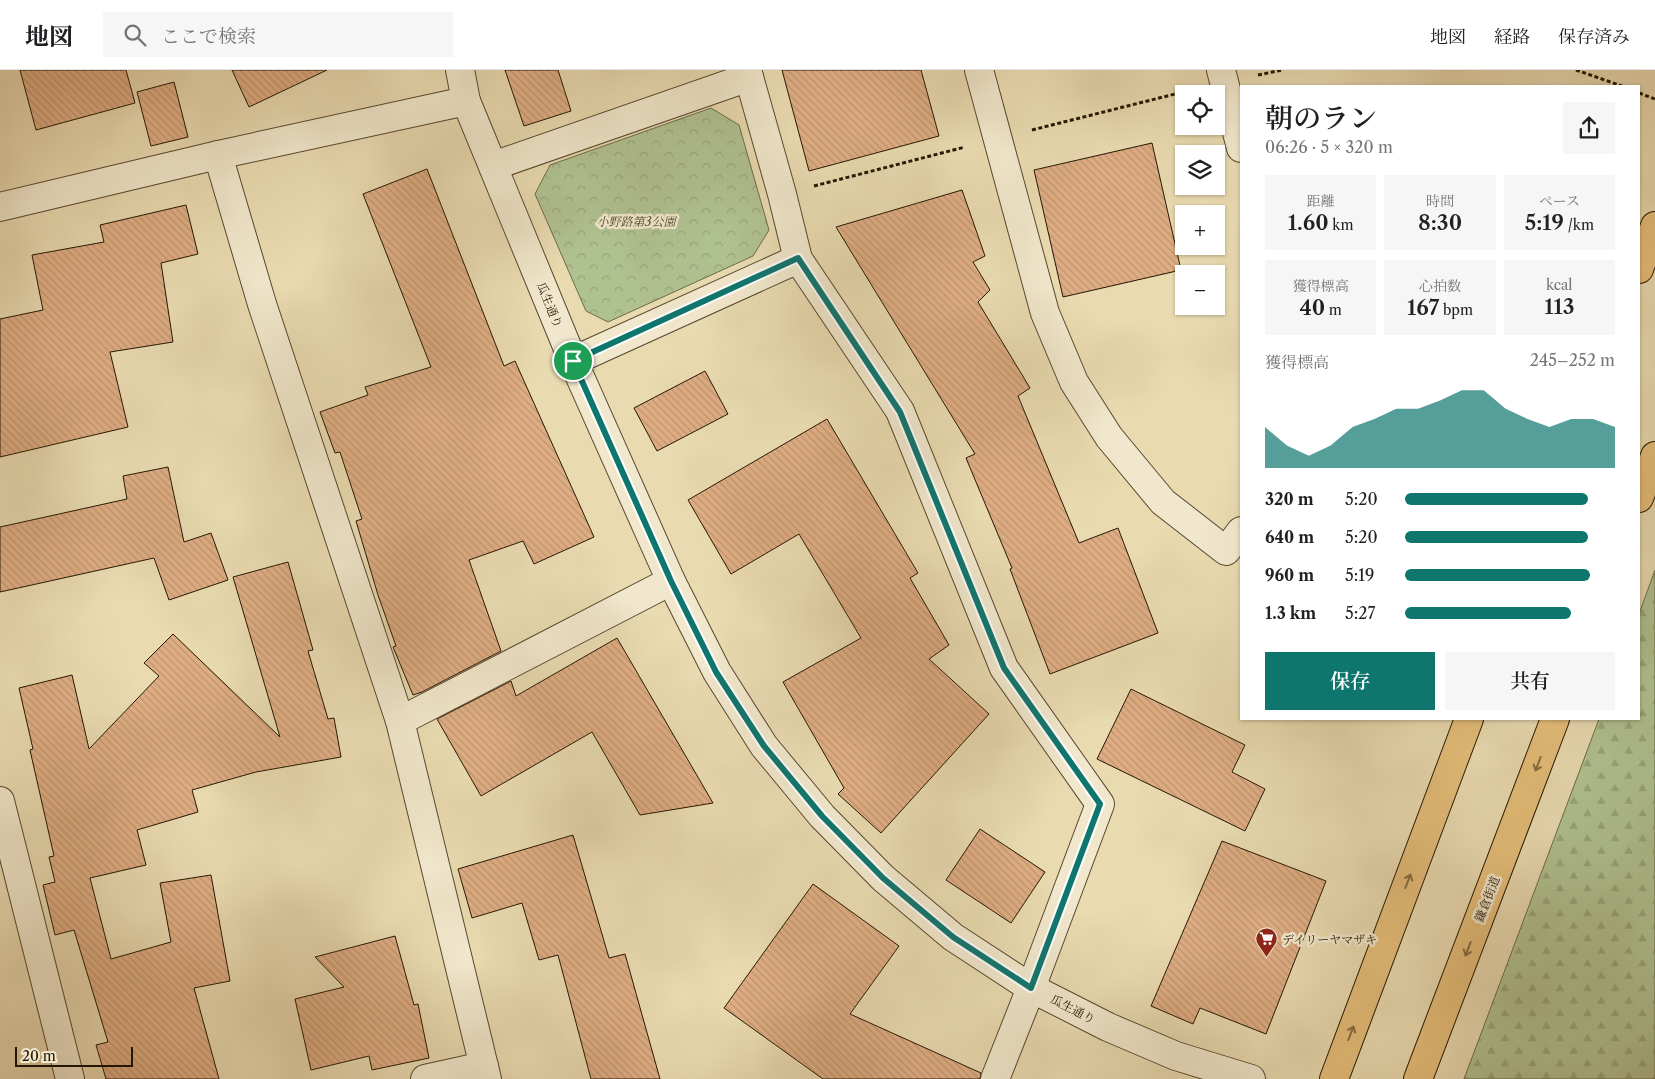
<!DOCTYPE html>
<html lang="ja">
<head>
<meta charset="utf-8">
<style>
	:root { --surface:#fff; --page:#f6f6f6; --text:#202124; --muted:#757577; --line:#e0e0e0; --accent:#0f766e }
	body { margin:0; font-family:"Libre Caslon Text","Noto Serif JP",serif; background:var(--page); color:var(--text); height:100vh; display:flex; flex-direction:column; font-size:19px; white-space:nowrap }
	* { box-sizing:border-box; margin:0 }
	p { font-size:16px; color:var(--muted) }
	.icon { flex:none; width:28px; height:28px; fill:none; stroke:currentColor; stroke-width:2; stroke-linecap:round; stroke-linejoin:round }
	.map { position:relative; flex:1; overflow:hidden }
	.sheet { position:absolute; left:1240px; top:15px; width:400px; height:635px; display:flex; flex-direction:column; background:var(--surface); border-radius:0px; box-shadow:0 1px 4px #0004 }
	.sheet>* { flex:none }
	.fabs { position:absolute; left:1175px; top:15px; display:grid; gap:10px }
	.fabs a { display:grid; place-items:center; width:50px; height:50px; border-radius:0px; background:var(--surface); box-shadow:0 1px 4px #0004; font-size:25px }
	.scale { position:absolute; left:15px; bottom:12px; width:118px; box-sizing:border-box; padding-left:5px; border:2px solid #251704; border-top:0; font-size:14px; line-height:18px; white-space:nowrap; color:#251704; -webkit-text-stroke:4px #f1e7cc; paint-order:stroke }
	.pin { position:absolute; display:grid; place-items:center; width:42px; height:42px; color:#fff; margin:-21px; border:2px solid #fff; border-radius:50%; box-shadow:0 1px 5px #0007 }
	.round { display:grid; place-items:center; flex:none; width:52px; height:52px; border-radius:0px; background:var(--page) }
	.summary { display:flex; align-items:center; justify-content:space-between; height:85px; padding:0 25px }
	h1 { font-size:28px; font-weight:600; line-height:38px }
	.stats { display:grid; grid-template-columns:repeat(3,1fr); gap:8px; height:85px; padding:5px 25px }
	.stats div { display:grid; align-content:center; border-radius:0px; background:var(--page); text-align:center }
	.stats b { font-size:21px; font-weight:600 }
	.stats small { font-size:14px; font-weight:400 }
	.stats p { font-size:14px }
	.chart { height:140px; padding:10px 25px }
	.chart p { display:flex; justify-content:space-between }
	.chart svg { width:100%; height:90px; margin-top:5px; fill:var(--accent); opacity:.7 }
	.primary-button { display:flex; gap:10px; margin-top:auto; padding:10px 25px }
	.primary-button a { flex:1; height:58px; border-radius:0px; background:var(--accent); color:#fff; font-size:20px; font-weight:600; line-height:58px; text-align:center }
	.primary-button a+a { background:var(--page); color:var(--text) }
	ul { padding:0 25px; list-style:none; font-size:16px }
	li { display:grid; grid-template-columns:80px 60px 1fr; align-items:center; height:38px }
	li i { height:12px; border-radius:6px; background:var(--accent) }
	header { display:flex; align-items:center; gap:30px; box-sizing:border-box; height:70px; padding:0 25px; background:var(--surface); border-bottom:1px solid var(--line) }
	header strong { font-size:24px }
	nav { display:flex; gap:28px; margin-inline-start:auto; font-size:18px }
	.search { width:350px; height:45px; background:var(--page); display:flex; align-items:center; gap:12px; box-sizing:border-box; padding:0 18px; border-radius:0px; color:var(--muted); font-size:19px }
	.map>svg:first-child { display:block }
	.forest { fill:url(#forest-firs); stroke:#6a6c4a }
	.park { fill:url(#park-crowns); stroke:#6a6c4a }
	.building { fill:url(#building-back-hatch); stroke:#251704 }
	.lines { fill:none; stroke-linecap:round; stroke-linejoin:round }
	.minor-casing { stroke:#56482f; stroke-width:30 }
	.major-casing { stroke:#251704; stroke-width:30 }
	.path { stroke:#251704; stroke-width:3; stroke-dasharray:4 2.5; stroke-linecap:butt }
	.minor { stroke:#f1e7cc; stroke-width:28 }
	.major { stroke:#e4bd78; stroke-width:28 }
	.oneway { stroke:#846a3e }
	.route-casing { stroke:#fff; stroke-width:10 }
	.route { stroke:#0f766e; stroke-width:6 }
	.labels { text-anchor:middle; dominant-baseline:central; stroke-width:5; stroke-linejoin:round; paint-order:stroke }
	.park-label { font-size:12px; font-style:italic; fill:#4f4a2e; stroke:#f1e7cc }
	.street-label { font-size:12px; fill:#251704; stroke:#f1e7cc }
	.poi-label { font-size:12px; fill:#251704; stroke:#f1e7cc; text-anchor:start }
</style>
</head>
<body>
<header>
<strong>地図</strong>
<div class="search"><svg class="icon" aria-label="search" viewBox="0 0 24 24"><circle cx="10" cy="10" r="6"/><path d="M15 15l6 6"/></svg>ここで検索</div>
<nav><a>地図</a><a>経路</a><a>保存済み</a></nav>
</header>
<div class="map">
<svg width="1655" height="1009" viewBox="0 0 1655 1009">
	<defs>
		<pattern id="forest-firs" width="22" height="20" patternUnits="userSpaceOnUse" patternTransform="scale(1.25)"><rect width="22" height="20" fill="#b0c190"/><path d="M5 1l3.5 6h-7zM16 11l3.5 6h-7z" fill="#97a57b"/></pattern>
		<pattern id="park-crowns" width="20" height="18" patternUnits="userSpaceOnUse" patternTransform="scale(1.25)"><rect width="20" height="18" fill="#b0c190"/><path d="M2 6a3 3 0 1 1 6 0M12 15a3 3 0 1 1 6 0" fill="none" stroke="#97a57b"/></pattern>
		<pattern id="building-back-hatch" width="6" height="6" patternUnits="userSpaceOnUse" patternTransform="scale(1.25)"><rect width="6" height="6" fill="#dfad83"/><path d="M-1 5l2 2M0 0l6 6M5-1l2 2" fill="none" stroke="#bf9470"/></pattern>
	</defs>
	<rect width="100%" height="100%" fill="#e9dab0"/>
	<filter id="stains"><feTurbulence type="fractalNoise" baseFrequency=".004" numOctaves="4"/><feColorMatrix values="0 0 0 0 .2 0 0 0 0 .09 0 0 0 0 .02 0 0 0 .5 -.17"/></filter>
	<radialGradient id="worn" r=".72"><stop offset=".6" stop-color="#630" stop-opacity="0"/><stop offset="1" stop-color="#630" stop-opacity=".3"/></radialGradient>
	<polygon class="forest" points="1655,500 1655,1009 1464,1009 1599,649 1639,649 1639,544"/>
	<polygon class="park" points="711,38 739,55 769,160 753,186 608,252 586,241 535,124 550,95"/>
	<g class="building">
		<polygon points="20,0 126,0 135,33 36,60"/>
		<polygon points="232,0 327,0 249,37"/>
		<polygon points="505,0 558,0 571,41 524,56"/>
		<polygon points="782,0 921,0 939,66 809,101"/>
		<polygon points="174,12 188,67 151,76 137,22"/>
		<polygon points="1152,73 1181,200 1063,227 1034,100"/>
		<polygon points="427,99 504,296 515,291 594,467 534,494 523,471 469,490 501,581 422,622 413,625 393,577 396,576 378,525 356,451 362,449 340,382 335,383 320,342 368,325 365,317 431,297 363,124"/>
		<polygon points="962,120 985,186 973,192 990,220 978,232 1030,318 1018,326 1079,473 1118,458 1158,563 1050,604 1010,499 1012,498 966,388 975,384 836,157"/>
		<polygon points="186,135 198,184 161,193 173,272 110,282 128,357 0,387 0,249 43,240 32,185 104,172 100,155"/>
		<polygon points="705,301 728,344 657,381 634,338"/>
		<polygon points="827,349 918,503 910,508 949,575 929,589 989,644 881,763 838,724 844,718 783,612 861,568 799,464 731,504 688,430"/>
		<polygon points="168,397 184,472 211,463 228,510 169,530 154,488 0,522 0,457 127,429 123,406"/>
		<polygon points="288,492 313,580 308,581 328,649 334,648 341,687 256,702 192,720 198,742 137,760 146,795 90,808 111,889 171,872 160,813 211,805 230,911 194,918 219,1009 106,1009 96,975 108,972 74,860 55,865 43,815 55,812 49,787 54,786 30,680 33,679 19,618 72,605 89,679 159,606 144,593 173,564 280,667 233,507"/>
		<polygon points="617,568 713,733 640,745 592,662 481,726 437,649 511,611 516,626"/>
		<polygon points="1131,619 1245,675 1232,702 1265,719 1245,761 1097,689"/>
		<polygon points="980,759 1045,802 1011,853 946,810"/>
		<polygon points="573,765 609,888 625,884 660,1009 591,1009 558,885 539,890 522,833 472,848 458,799"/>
		<polygon points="1222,771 1326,811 1266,964 1200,938 1193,954 1151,936"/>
		<polygon points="813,814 899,876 850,944 981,1003 980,1009 823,1009 724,938"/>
		<polygon points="395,866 414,935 418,934 429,988 372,1000 369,986 311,1000 295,929 344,917 315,887"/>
	</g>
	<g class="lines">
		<defs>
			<g id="minor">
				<polyline points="460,0 466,31 573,291 671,511 717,602 764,676 822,746 883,808 953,867 1031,918 1108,957 1176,986 1251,1009"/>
				<polyline points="747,0 782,124 798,189 900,341 1004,598 1100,734 1031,918 995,1009"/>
				<polyline points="979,0 1045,243 1074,312 1109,367 1163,432 1226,481 1241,461"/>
				<polyline points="1221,0 1241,78"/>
				<polyline points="218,85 262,234 400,651 487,1009"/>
				<polyline points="493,96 749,7"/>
				<polyline points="0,137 218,85 466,31"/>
				<polyline points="573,291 798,189"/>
				<polyline points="400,651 671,511"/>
				<polyline points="0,731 70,1009"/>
				<polyline points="425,1009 484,996"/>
			</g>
			<g id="major">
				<polyline points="1639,199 1655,156"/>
				<polyline points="1639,428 1655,386"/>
				<polyline points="1334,1009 1469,649"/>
				<polyline points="1418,1009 1555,649"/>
			</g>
		</defs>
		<use href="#minor" class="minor-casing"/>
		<use href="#major" class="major-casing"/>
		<g class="path">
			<polyline points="1576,0 1622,16"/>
			<polyline points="1258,5 1282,0"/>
			<polyline points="1639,23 1655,29"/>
			<polyline points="1032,60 1191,20"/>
			<polyline points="814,116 965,77"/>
		</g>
		<use href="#minor" class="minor"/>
		<use href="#major" class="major"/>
	</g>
	<defs><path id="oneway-shaft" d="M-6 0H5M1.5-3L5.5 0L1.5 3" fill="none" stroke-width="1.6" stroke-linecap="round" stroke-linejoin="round" transform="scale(1.25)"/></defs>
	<g class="oneway">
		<use href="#oneway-shaft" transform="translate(1538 694) rotate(111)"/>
		<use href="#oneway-shaft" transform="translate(1408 811) rotate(-69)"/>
		<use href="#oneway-shaft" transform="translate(1468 879) rotate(111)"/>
		<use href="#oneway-shaft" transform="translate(1351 963) rotate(-69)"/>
	</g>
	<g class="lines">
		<defs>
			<polygon id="route" points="798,188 900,342 1004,598 1100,734 1031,918 953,867 883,808 822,746 764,676 716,602 671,511 573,291"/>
		</defs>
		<use href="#route" class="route-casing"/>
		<use href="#route" class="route"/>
	</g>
	<defs>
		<symbol id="supermarket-pin" viewBox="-11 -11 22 30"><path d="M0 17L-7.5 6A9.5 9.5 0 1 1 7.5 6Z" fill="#8f2418" stroke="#f1e7cc"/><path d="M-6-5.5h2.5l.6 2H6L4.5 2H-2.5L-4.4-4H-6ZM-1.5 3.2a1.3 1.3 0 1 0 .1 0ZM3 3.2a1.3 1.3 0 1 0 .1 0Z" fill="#fff"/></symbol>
	</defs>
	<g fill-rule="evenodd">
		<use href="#supermarket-pin" x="1254" y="856" width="25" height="34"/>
	</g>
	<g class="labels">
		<g class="park-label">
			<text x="636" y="151">小野路第3公園</text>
		</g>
		<g class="street-label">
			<text transform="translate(550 235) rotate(68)">瓜生通り</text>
			<text transform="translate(1487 829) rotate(-69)">鎌倉街道</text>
			<text transform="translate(1073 939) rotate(27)">瓜生通り</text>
		</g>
		<g class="poi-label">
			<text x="1282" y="869">デイリーヤマザキ</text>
		</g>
	</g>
	<rect width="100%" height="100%" filter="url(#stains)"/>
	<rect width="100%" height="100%" fill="url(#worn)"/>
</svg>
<div class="fabs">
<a><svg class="icon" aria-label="locate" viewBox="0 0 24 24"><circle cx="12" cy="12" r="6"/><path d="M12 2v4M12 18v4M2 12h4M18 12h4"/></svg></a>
<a><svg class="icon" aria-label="layers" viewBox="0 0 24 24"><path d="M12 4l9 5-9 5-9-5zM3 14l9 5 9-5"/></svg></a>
<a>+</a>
<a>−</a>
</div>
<div class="scale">20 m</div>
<div class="pin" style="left:573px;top:291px;background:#1e9e55"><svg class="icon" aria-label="arrive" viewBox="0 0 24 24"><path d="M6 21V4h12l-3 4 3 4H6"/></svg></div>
<section class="sheet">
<div class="summary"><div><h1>朝のラン</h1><p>06:26 · 5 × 320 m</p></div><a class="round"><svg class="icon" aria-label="share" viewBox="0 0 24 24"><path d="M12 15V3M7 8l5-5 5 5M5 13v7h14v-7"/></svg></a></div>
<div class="stats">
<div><p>距離</p><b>1.60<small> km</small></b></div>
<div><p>時間</p><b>8:30</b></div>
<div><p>ペース</p><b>5:19<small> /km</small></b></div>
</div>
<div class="stats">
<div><p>獲得標高</p><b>40<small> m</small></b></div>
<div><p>心拍数</p><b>167<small> bpm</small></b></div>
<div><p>kcal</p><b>113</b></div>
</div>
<div class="chart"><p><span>獲得標高</span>245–252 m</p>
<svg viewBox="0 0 160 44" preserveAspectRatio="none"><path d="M0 44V24L10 33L20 38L30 33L40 24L50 20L60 15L70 15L80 11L90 6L100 6L110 15L120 20L130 24L140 20L150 20L160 24V44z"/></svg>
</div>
<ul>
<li><b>320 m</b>5:20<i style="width:87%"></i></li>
<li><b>640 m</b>5:20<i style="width:87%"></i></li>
<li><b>960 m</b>5:19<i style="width:88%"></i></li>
<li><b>1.3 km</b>5:27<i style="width:79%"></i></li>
</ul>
<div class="primary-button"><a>保存</a><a>共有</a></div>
</section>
</div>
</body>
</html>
